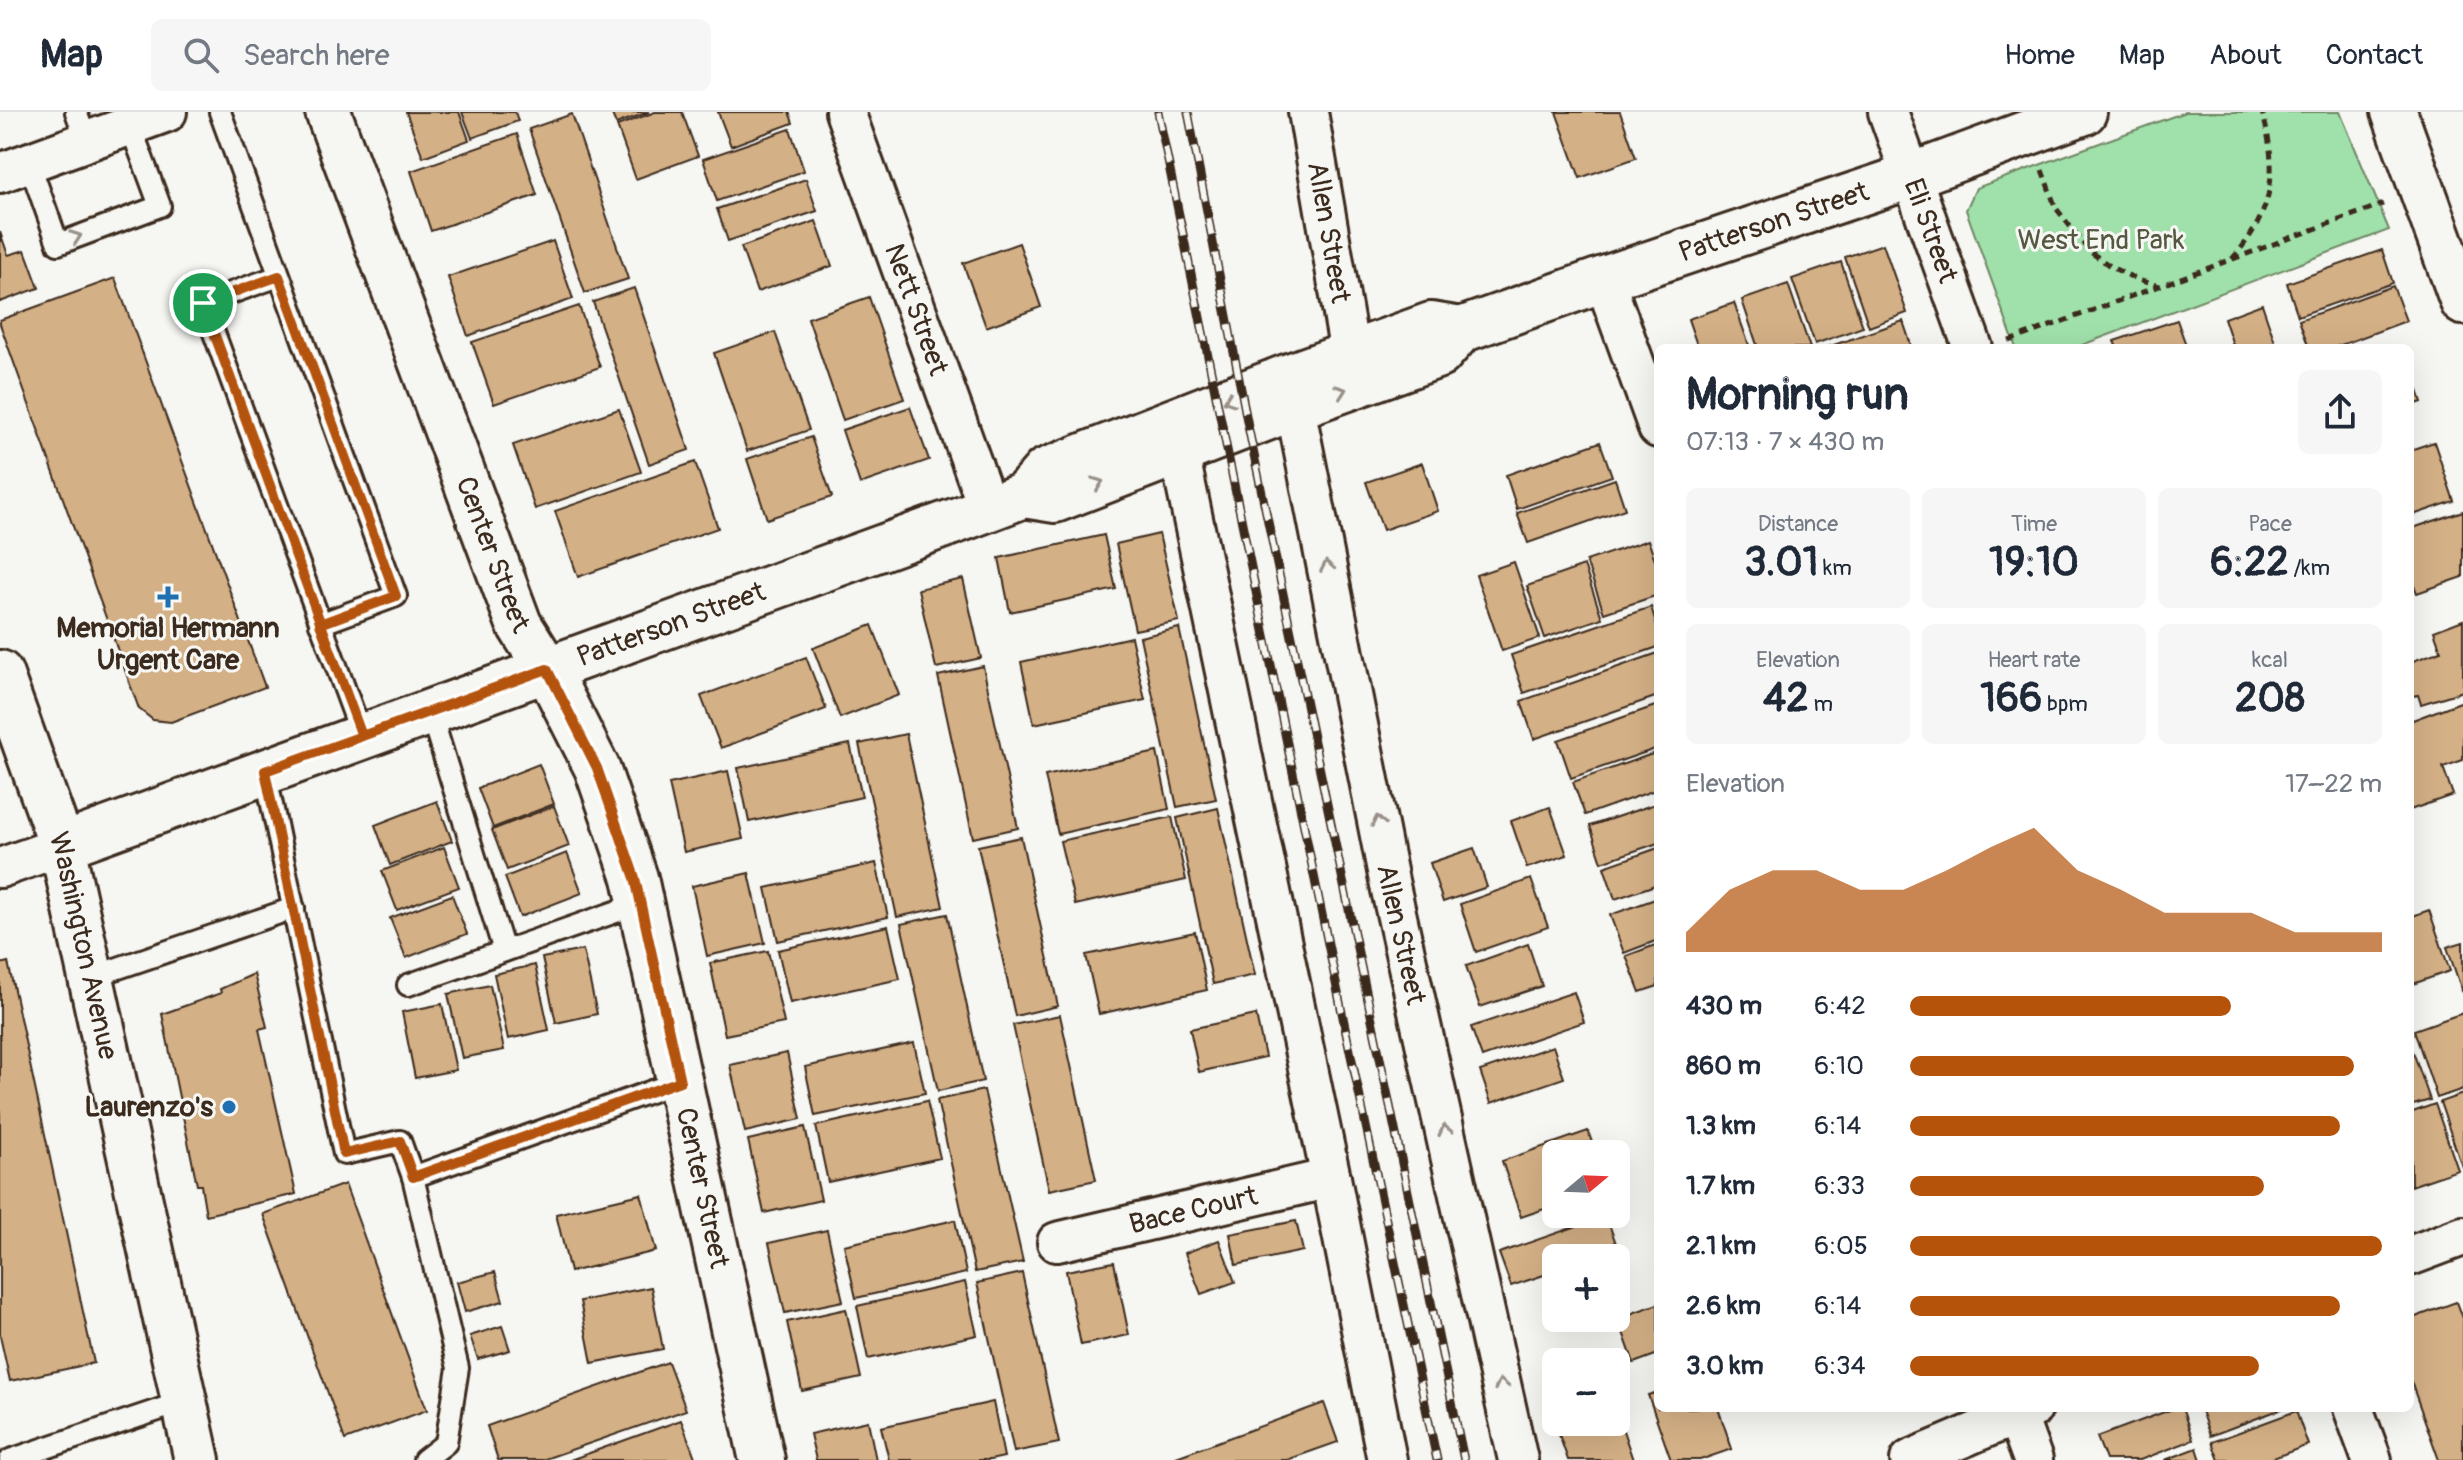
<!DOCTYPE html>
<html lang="en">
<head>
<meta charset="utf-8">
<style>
	:root { --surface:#fff; --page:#f6f6f7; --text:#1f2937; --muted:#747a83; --line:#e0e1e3; --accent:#b45309 }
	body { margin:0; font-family:Pangolin,sans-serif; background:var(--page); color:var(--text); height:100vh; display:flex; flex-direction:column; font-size:30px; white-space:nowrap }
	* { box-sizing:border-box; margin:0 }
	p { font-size:26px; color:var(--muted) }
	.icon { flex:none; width:44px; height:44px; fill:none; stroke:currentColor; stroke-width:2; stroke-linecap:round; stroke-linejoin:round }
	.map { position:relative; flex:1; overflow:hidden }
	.drawer { position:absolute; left:1654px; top:232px; width:760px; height:1068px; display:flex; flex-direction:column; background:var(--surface); border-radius:12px; box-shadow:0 8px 32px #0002 }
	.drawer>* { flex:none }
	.needle { width:52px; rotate:71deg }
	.fabs { position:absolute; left:1542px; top:1028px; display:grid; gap:16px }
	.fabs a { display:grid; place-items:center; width:88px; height:88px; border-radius:12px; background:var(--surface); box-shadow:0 8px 32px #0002; font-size:40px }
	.pin { position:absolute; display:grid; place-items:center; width:68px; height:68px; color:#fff; margin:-34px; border:4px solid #fff; border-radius:50%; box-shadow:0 2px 8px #0007 }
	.round { display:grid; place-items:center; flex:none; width:84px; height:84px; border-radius:12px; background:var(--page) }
	.head { display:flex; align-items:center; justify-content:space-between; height:136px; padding:0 32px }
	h1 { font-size:44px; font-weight:700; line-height:60px }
	.figures { display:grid; grid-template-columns:repeat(3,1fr); gap:12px; height:136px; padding:8px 32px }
	.figures div { display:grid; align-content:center; border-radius:12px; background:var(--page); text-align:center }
	.figures b { font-size:40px; font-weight:700 }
	.figures small { font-size:22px; font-weight:400 }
	.figures p { font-size:22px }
	.chart { height:224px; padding:16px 32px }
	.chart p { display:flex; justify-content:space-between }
	.chart svg { width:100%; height:144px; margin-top:8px; fill:var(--accent); opacity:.7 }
	ul { padding:0 32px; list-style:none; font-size:26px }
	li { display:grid; grid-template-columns:128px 96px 1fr; align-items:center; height:60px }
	li i { height:20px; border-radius:10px; background:var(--accent) }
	header { display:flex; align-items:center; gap:48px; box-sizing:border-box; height:112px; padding:0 40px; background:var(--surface); border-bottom:2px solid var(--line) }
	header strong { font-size:38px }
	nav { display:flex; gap:44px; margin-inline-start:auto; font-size:28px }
	.search { width:560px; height:72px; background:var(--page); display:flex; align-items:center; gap:20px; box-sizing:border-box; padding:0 28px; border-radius:12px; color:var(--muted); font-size:30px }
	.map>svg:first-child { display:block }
	.park { fill:#a0e1ab; stroke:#6e8664; stroke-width:2 }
	.building { fill:#d4b086; stroke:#3b2a1e; stroke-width:2 }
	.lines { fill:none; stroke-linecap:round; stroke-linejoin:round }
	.service-casing { stroke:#3b2a1e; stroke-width:26 }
	.minor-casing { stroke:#3b2a1e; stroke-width:44 }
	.tertiary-casing { stroke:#3b2a1e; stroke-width:50 }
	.secondary-casing { stroke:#3b2a1e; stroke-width:50 }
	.path { stroke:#3b2a1e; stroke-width:5; stroke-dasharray:8 6; stroke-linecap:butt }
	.service { stroke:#f6f6f2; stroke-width:20 }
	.minor { stroke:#f6f6f2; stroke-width:38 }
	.tertiary { stroke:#f6f6f2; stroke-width:44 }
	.secondary { stroke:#f6f6f2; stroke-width:44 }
	.rail-casing { stroke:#3b2a1e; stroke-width:9 }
	.rail { stroke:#f6f6f2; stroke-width:6; stroke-dasharray:18; stroke-linecap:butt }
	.oneway { stroke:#989088 }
	.route-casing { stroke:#fff; stroke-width:16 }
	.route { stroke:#b45309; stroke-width:10 }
	.poi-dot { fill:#1f6fb2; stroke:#f6f6f2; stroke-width:3 }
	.labels { text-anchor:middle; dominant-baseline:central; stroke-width:6; stroke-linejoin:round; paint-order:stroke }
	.street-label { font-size:28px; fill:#3b2a1e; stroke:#f6f6f2 }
	.park-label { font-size:28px; fill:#545841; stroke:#f6f6f2 }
	.poi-label { font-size:28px; font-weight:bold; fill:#3b2a1e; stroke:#f6f6f2 }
</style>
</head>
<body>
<header>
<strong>Map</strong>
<div class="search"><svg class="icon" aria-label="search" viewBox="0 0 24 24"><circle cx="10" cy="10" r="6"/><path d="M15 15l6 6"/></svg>Search here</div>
<nav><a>Home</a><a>Map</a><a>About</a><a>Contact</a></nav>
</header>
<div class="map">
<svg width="2463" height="1348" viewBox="0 0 2463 1348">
	<rect width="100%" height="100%" fill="#f6f6f2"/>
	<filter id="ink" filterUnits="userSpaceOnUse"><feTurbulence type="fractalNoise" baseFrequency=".0125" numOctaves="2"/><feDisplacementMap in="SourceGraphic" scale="16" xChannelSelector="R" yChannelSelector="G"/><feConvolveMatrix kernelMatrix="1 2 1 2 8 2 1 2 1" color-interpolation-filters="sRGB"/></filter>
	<g filter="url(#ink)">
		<polygon class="park" points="2185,0 2340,0 2389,118 2074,236 2016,236 1966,98 1976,76"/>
		<g class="building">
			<polygon points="406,0 459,0 469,28 423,45"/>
			<polygon points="462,0 515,0 518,9 472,26"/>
			<polygon points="611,0 649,0 616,12"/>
			<polygon points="655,0 682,0 698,44 636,67 617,14"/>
			<polygon points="718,0 789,0 793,11 731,34"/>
			<polygon points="1556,0 1620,0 1636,46 1580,66"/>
			<polygon points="572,2 628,167 585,181 529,17"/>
			<polygon points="790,17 804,59 717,89 703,47"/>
			<polygon points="517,22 537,83 431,119 411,59"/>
			<polygon points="806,67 817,99 728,129 717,97"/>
			<polygon points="816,109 832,154 757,180 741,135"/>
			<polygon points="0,120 8,143 25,138 39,176 0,190"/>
			<polygon points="553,129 573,187 468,224 448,165"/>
			<polygon points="1019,131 1041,195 986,215 963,151"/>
			<polygon points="1883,132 1907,201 1869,215 1845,145"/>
			<polygon points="2382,138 2393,171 2298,204 2287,171"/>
			<polygon points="1841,150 1863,215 1815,232 1792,167"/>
			<polygon points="115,166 265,575 171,610 153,608 139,597 0,212 0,208"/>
			<polygon points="1788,172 1810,236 1758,236 1742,188"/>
			<polygon points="2393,174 2406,209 2333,236 2309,236 2299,208"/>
			<polygon points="634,176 689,338 649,352 593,190"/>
			<polygon points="869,185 904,287 843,308 808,206"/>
			<polygon points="1734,191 1750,236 1698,236 1688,207"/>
			<polygon points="2262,192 2277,236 2234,236 2224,206"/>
			<polygon points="579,194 600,255 494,292 472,230"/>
			<polygon points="2177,208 2187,236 2117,236 2114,229"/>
			<polygon points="1903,209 1912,236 1825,236"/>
			<polygon points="775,220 809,318 747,339 714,241"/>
			<polygon points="2410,255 2422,290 2410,294"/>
			<polygon points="910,295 929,348 860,372 842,318"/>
			<polygon points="619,297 641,360 535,397 513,333"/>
			<polygon points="811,325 832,385 767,407 747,347"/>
			<polygon points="1600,330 1612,364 1517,397 1506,363"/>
			<polygon points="2434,330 2454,389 2410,404 2410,338"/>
			<polygon points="695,350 718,416 578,465 555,399"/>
			<polygon points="1422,351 1438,399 1383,418 1366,370"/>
			<polygon points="1615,367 1625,397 1528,431 1517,401"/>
			<polygon points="2463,399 2463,465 2417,481 2410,463 2410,417"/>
			<polygon points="1159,422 1179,509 1135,518 1116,432"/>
			<polygon points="1104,423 1116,477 1010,500 999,446"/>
			<polygon points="1648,428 1658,457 1658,483 1604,501 1586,449"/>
			<polygon points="1514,450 1540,526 1502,539 1476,463"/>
			<polygon points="1584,454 1602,506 1545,526 1527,474"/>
			<polygon points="963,467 981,546 936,556 918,477"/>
			<polygon points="1651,495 1658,517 1658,535 1524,581 1511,543"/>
			<polygon points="2463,508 2463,579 2421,592 2418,583 2410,585 2410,550 2441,539 2434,519"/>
			<polygon points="872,513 899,583 840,606 813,536"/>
			<polygon points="1179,516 1216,687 1177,695 1140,525"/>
			<polygon points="1131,525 1145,588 1034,612 1021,550"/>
			<polygon points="1658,541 1658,584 1534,627 1521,589"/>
			<polygon points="806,545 826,597 721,636 701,584"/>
			<polygon points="983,554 1018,716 973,726 938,564"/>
			<polygon points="2463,589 2463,648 2443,655 2453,683 2410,698 2410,609"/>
			<polygon points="1658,593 1658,636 1571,666 1558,628"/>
			<polygon points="906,622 943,795 897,805 859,632"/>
			<polygon points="850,632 862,685 749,710 738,656"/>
			<polygon points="1157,640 1169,697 1058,722 1045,664"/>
			<polygon points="1658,640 1658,677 1585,703 1573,670"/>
			<polygon points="539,652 554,692 493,716 478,676"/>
			<polygon points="728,659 743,727 684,740 669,672"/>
			<polygon points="437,689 452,729 390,753 375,713"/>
			<polygon points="1658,691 1658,731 1602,750 1590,714"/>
			<polygon points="554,694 569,734 507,758 492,718"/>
			<polygon points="1550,695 1567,743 1527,756 1511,709"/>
			<polygon points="1218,696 1255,863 1213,872 1177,706"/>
			<polygon points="1172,705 1186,768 1075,793 1060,729"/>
			<polygon points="1021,725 1058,894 1015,904 978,734"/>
			<polygon points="444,735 459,775 397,798 382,759"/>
			<polygon points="1474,736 1487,775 1443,790 1430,751"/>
			<polygon points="1658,736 1658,772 1615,787 1604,755"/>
			<polygon points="567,741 582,781 520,805 505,765"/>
			<polygon points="876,751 888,805 778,829 766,776"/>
			<polygon points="749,761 765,831 707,844 692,774"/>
			<polygon points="1531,767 1548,815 1476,840 1460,792"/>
			<polygon points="452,783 467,822 406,846 390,806"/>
			<polygon points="1658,786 1658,828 1624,841 1610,803"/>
			<polygon points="2429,798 2450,859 2410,873 2410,805"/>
			<polygon points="947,802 983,969 938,979 901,812"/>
			<polygon points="888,814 900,867 790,891 778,838"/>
			<polygon points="1195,820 1207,878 1099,902 1086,843"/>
			<polygon points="2463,830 2463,878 2462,879 2447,835"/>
			<polygon points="1528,832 1542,874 1480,895 1466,854"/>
			<polygon points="1658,832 1658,874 1640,880 1626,844"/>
			<polygon points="583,838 597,902 556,911 542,846"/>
			<polygon points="768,839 784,911 725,923 710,851"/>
			<polygon points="8,850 94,1251 10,1269 0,1224 0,852"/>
			<polygon points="535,853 549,918 508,927 494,862"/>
			<polygon points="254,862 267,915 259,917 296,1082 206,1103 201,1073 197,1073 162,902 221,881 220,877"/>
			<polygon points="490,873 504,938 462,946 448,882"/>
			<polygon points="1574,880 1584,910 1482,945 1471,915"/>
			<polygon points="442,892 456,958 415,966 402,900"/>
			<polygon points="2463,901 2463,977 2437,986 2414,918"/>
			<polygon points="1060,903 1096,1068 1049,1078 1013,913"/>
			<polygon points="1256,903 1265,945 1199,960 1190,917"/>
			<polygon points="914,931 925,981 815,1004 805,955"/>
			<polygon points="2410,931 2430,988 2410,994"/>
			<polygon points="1553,934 1564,966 1491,991 1480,959"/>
			<polygon points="787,941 801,1007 745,1020 730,953"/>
			<polygon points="984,978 1023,1150 975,1160 937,988"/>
			<polygon points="2463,982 2463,1055 2462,1055 2440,990"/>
			<polygon points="927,989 940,1046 828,1070 816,1014"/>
			<polygon points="2435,992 2458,1058 2411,1074 2410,1001"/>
			<polygon points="805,1015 821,1088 764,1101 748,1028"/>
			<polygon points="1588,1019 1596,1042 1556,1042 1556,1093 1521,1105 1502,1049"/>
			<polygon points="345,1072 427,1298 345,1328 263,1102"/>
			<polygon points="641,1082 656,1139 570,1160 556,1102"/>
			<polygon points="1606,1104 1618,1137 1593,1146 1556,1146 1556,1159 1511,1174 1499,1141"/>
			<polygon points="955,1108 966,1161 856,1186 844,1133"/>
			<polygon points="1296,1109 1303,1139 1236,1153 1230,1122"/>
			<polygon points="827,1118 843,1189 785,1201 769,1131"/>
			<polygon points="1219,1128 1235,1170 1201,1182 1185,1141"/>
			<polygon points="1114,1150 1129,1223 1081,1233 1066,1159"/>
			<polygon points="495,1160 503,1189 465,1200 457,1170"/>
			<polygon points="1022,1161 1059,1331 1014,1340 977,1171"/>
			<polygon points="965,1170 977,1223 868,1247 857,1194"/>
			<polygon points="651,1175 663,1237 592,1251 580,1189"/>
			<polygon points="2456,1190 2463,1209 2463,1348 2439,1348 2410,1267 2410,1207"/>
			<polygon points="1658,1192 1658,1242 1634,1251 1618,1206"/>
			<polygon points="846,1197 861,1266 802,1279 787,1210"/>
			<polygon points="502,1214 510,1238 478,1247 470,1224"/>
			<polygon points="668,1250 686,1298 542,1348 498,1348 487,1314"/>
			<polygon points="1658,1280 1658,1296 1718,1296 1732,1337 1700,1348 1671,1348 1648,1283"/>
			<polygon points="993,1290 1004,1345 990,1348 889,1348 881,1315"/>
			<polygon points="1324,1291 1338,1330 1287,1348 1168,1348"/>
			<polygon points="2175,1296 2182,1296 2193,1328 2140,1348 2106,1348 2097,1325"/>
			<polygon points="2200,1296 2284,1296 2210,1324"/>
			<polygon points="1616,1298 1633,1348 1568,1348 1556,1314 1567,1310 1616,1310"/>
			<polygon points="2296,1299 2308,1333 2268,1348 2219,1348 2212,1330"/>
			<polygon points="681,1308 696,1348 570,1348"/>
			<polygon points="868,1309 876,1348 816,1348 810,1322"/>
			<polygon points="2197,1336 2201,1348 2165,1348"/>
		</g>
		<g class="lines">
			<defs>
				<g id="service">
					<polyline points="76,0 87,30"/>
					<polyline points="220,0 396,484 320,512"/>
					<polyline points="29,50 58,132 160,94 130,13"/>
					<polyline points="279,164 203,191 362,624"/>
					<polyline points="430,599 504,839"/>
					<polyline points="265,659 344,1042 400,1029 413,1065 680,969"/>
					<polyline points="92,865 294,796"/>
					<polyline points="408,873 641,791"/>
					<polyline points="413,1065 458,1256 446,1331 424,1348"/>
					<polyline points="10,1348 185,1289"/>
				</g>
				<g id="minor">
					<path id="s1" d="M 845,0 L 988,396"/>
					<path id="s2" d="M 1308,0 L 1350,242"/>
					<path id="s3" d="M 1888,0 L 1973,236"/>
					<polyline points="0,61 167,0"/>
					<polyline points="1604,167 1658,316"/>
					<path id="s4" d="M 1295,295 L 1389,769 L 1518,1348"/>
					<polyline points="1179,340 1331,1066 1387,1348"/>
					<polyline points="0,756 62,734"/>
					<path id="s5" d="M 1057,1130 L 1331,1066"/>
					<polyline points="2410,1144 2463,1124"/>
					<polyline points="2014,1296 2033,1348"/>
					<polyline points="2353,1296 2372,1348"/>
					<polyline points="1910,1348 2033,1296"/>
				</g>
				<g id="tertiary">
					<path id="s6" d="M 328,0 L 519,512 L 547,557 L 597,656 L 635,766 L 762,1348"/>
					<polyline points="2394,0 2463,190"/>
					<path id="s7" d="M 1024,383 L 1055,388 L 1295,295 L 1439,243 L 1461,218 L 1604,167 L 1911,64 L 2084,0"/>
					<path id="s8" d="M 62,734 L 966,405 L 1024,383 L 1045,359 L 1284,266 L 1431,213 L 1461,218"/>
				</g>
				<g id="secondary">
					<path id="s9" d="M 0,561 L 62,734 L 197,1348"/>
				</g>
			</defs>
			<use href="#service" class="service-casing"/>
			<use href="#minor" class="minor-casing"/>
			<use href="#tertiary" class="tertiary-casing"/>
			<use href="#secondary" class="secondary-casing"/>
			<g class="path">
				<polyline points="2042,58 2056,96 2089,139 2113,156 2138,168 2159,174"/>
				<path d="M 2232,147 C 2274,100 2279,59 2262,0"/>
				<polyline points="2009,229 2383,92"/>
			</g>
			<use href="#service" class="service"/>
			<use href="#minor" class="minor"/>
			<use href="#tertiary" class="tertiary"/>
			<use href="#secondary" class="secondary"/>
			<defs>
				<g id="rail">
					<polyline points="1158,0 1346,920 1437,1348"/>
					<polyline points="1188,0 1248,314 1464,1348"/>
				</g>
			</defs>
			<use href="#rail" class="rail-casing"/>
			<use href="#rail" class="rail"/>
		</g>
		<defs><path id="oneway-chevron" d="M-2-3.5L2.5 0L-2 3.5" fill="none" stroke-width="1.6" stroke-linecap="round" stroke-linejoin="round" transform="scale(2)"/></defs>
		<g class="oneway">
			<use href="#oneway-chevron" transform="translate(76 125) rotate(-20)"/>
			<use href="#oneway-chevron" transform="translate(1341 279) rotate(-20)"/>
			<use href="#oneway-chevron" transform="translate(1229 288) rotate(160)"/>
			<use href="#oneway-chevron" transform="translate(1098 371) rotate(-21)"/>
			<use href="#oneway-chevron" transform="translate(1327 454) rotate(-101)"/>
			<use href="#oneway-chevron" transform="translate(1378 709) rotate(-101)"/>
			<use href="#oneway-chevron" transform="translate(1445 1018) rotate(-103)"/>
			<use href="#oneway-chevron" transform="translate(1501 1272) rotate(-103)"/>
		</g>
	</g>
	<g class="lines" filter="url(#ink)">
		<defs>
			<polyline id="route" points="203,191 362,624 265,659 344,1042 400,1029 413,1065 680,969 635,766 597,656 547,557 362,624 320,512 396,484 279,164 203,191"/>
		</defs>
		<use href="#route" class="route-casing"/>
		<use href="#route" class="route"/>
	</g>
	<g class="poi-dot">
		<path d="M164 473h8v8h8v8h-8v8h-8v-8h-8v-8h8z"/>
		<circle cx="229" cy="995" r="8"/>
	</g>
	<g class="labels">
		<g class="street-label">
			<text stroke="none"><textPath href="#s7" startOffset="806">Patterson Street</textPath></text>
			<text stroke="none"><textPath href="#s3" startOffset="126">Eli Street</textPath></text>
			<text stroke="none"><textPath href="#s2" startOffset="122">Allen Street</textPath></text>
			<text stroke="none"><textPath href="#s1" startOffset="210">Nett Street</textPath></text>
			<text stroke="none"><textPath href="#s6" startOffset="472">Center Street</textPath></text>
			<text stroke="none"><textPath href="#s8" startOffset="648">Patterson Street</textPath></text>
			<text stroke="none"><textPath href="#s4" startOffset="538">Allen Street</textPath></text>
			<text stroke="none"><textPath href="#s9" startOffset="286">Washington Avenue</textPath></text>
			<text stroke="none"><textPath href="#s6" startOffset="1144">Center Street</textPath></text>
			<text stroke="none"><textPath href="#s5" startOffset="140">Bace Court</textPath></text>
		</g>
		<g class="park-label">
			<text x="2101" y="128">West End Park</text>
		</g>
		<g class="poi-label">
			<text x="168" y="516">Memorial Hermann<tspan x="168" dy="32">Urgent Care</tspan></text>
			<text x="213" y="995" text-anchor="end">Laurenzo's</text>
		</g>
	</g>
</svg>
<div class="fabs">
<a><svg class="needle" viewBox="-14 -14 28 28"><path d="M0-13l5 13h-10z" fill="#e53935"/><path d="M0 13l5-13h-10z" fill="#747a83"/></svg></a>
<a>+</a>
<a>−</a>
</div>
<div class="pin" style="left:203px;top:191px;background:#1e9e55"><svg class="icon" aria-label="arrive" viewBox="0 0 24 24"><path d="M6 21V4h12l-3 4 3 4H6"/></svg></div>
<section class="drawer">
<div class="head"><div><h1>Morning run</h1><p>07:13 · 7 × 430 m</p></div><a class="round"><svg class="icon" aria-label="share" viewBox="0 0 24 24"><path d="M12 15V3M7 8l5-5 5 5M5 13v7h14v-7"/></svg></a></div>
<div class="figures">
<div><p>Distance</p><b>3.01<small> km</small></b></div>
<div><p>Time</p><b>19:10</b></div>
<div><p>Pace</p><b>6:22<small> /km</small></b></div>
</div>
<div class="figures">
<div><p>Elevation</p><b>42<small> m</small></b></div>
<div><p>Heart rate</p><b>166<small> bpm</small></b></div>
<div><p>kcal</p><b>208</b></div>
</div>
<div class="chart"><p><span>Elevation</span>17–22 m</p>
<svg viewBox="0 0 160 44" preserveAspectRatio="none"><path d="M0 44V38L10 25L20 19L30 19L40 25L50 25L60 19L70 12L80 6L90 19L100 25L110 32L120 32L130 32L140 38L150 38L160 38V44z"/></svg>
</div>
<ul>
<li><b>430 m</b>6:42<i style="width:68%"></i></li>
<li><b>860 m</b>6:10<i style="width:94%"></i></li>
<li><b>1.3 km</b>6:14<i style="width:91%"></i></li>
<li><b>1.7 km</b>6:33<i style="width:75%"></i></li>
<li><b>2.1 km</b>6:05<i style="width:100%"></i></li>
<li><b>2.6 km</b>6:14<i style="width:91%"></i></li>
<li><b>3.0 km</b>6:34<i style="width:74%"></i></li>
</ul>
</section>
</div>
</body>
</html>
